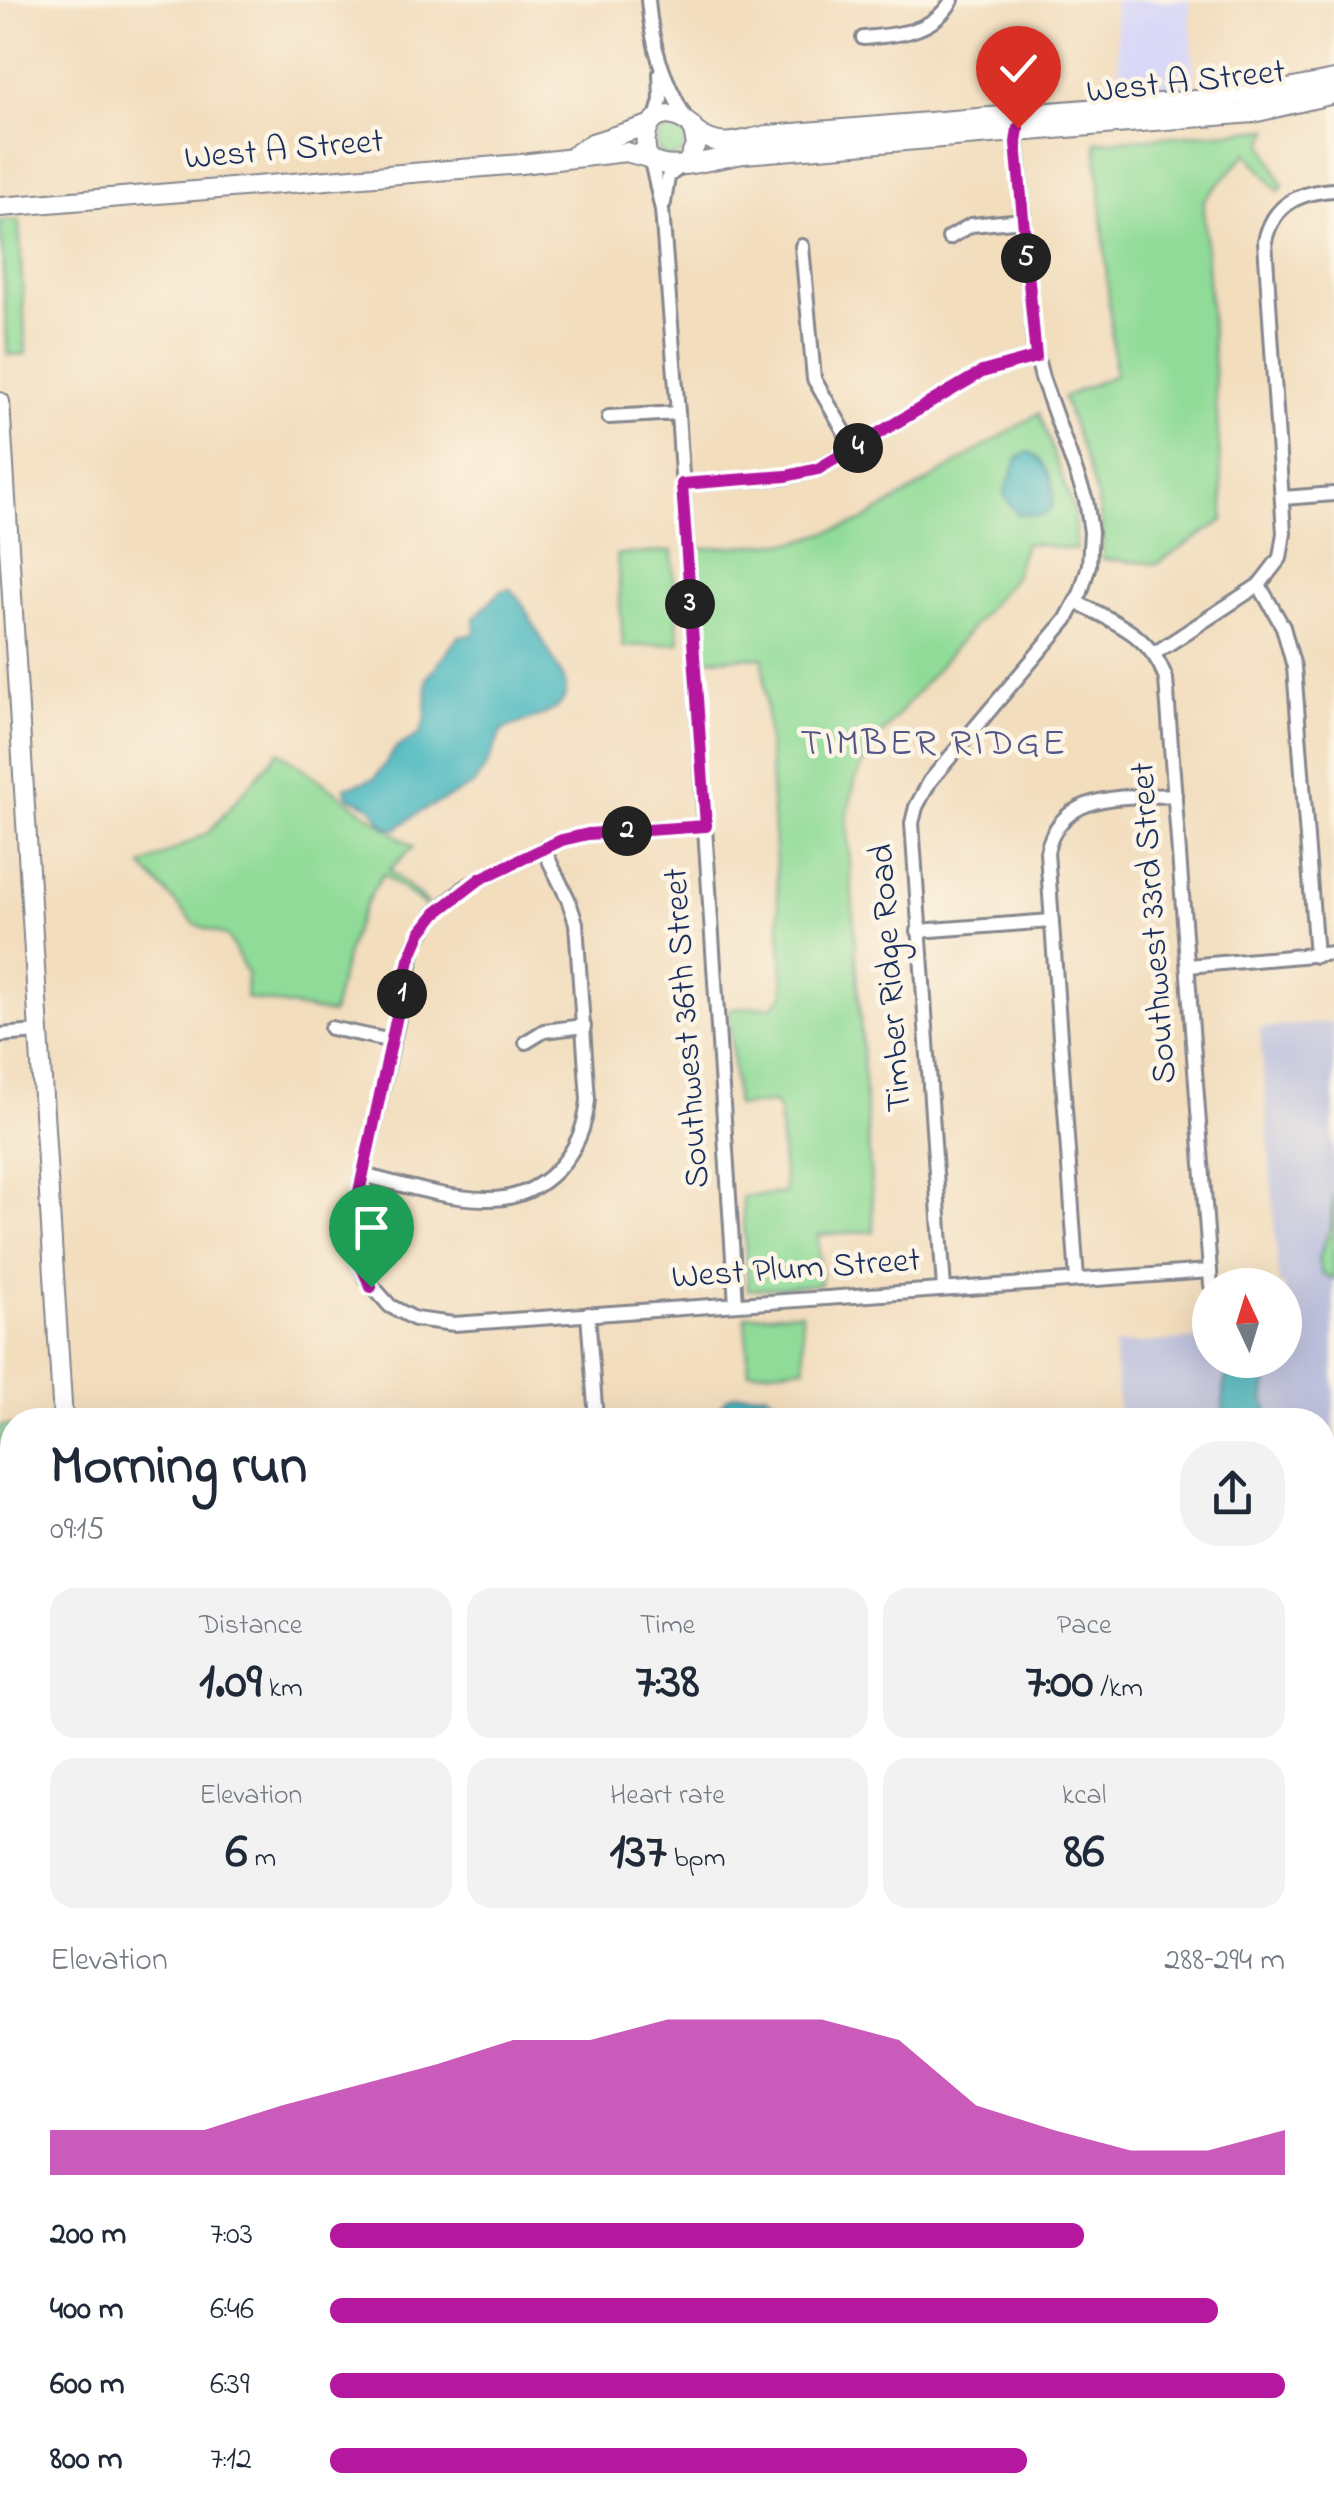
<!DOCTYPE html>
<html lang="en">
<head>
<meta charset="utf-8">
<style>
	:root { --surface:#fff; --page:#f2f2f3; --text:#1f2937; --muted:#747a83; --accent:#b5179e }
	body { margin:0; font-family:"Indie Flower",sans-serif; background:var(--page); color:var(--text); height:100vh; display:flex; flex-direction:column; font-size:38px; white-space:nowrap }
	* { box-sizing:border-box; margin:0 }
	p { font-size:32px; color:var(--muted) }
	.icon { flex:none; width:55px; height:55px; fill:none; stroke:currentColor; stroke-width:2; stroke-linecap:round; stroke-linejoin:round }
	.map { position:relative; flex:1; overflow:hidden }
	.side { position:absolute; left:0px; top:1408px; width:1335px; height:1112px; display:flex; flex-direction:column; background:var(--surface); border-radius:40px 40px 0 0; box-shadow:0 10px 40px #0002 }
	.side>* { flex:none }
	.needle { width:65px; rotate:356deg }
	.fabs { position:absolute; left:1192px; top:1268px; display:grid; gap:20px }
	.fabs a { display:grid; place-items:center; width:110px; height:110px; border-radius:50%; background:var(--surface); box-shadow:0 10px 40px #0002; font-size:50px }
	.pin { position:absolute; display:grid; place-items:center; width:85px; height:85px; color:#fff; margin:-102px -42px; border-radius:50% 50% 50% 0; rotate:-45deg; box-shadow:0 0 10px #0007 }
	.pin .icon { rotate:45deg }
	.km { position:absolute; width:50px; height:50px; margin:-25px; border-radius:50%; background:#222; color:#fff; font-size:28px; line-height:50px; text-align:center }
	.round { display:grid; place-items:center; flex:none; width:105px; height:105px; border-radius:40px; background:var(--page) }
	.summary { display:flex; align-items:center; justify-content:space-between; height:170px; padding:0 50px }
	h1 { font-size:55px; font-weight:700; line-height:75px }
	.stats { display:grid; grid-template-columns:repeat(3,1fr); gap:15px; height:170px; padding:10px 50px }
	.stats div { display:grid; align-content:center; border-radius:25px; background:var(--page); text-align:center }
	.stats b { font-size:50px; font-weight:700 }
	.stats small { font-size:28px; font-weight:400 }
	.stats p { font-size:28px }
	.chart { height:280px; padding:20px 50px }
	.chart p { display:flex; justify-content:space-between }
	.chart svg { width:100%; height:180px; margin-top:10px; fill:var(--accent); opacity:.7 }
	ul { padding:0 50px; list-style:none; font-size:32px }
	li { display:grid; grid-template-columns:160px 120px 1fr; align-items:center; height:75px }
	li i { height:25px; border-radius:12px; background:var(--accent) }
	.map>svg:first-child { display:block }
	.built { fill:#d8d7f8 }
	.industrial { fill:#bfc2dd }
	.green { fill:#90db97; stroke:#56857a; stroke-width:2.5 }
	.water { fill:#47b7bf; stroke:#31738e; stroke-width:2.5 }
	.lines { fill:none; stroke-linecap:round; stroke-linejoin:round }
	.street-casing { stroke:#86868e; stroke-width:18 }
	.secondary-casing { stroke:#86868e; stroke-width:22 }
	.street { stroke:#fff; stroke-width:12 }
	.secondary { stroke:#fff; stroke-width:18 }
	.route-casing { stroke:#fff; stroke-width:20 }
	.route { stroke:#b5179e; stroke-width:12 }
	.labels { text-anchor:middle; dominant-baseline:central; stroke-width:9; stroke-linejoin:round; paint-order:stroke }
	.street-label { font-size:35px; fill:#1b2f5e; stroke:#fcf5e5 }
	.neighbourhood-label { font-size:38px; letter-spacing:2.5px; fill:#525689; stroke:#fcf5e5 }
</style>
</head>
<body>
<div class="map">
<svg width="1334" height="2518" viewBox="0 0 1334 2518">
	<rect width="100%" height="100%" fill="#fcf5e5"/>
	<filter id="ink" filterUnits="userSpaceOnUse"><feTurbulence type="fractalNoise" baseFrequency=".01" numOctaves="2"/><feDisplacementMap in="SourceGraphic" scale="20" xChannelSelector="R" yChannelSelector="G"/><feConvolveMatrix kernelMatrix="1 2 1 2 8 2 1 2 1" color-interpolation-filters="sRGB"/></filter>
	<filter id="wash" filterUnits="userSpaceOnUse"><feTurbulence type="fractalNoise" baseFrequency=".0048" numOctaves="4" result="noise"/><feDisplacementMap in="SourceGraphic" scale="40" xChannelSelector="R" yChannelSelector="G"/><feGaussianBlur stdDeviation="2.25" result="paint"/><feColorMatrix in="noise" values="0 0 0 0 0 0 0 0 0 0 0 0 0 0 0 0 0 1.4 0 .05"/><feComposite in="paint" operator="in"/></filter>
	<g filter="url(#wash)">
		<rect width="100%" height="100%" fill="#f2ddbd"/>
		<polygon class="built" points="1114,0 1189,0 1195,86 1121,94"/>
		<polygon class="industrial" points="1334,1022 1334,2156 1323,2157 1322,1420 1119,1420 1114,1345 1210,1338 1210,1360 1285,1360 1285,1285 1279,1285 1260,1028"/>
		<g class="green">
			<path d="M 1270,129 L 1264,144 L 1283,187 L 1278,191 L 1247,153 L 1203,201 L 1224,520 L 1157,564 L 1102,559 C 1108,504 1080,448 1063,397 L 1115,375 L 1096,142 Z"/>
			<circle cx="671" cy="143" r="14"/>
			<polygon points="19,220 26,354 8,355 0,221"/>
			<polygon points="1039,413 1074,511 1076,550 1025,543 1014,577 872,746 855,781 847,817 874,1231 818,1235 821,1284 748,1290 742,1197 785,1193 779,1111 774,1103 736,1106 729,1009 773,1006 784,994 763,657 706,659 698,549 796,542 861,522"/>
			<polygon points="672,551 679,643 623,647 617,555"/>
			<path d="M 279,751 L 413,847 L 389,870 L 427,903 L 425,906 L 383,874 C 352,922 345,958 332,1014 L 246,998 L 247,973 L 228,937 L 195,924 L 142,866 L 209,832 Z"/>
			<polygon points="1334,1194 1334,1279 1322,1274 1318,1259 1330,1229"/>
			<polygon points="801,1312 805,1367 749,1372 745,1316"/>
			<polygon points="12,1425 12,2105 0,2106 0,1426"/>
			<polygon points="173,2508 391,2508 392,2518 174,2518"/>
			<polygon points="543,2508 614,2508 614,2518 544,2518"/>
		</g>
		<g class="water">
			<path d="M 1030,452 C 1048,463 1058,488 1051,509 L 1041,516 L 1017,514 L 1004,494 L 1018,458 Z"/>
			<path d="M 510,589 L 518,596 L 564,679 C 576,717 524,717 502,731 L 486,767 L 473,785 L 416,814 L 396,829 L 386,827 L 371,807 L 348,796 L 345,788 L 375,778 L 396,748 L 420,734 L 426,717 L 427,678 L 459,636 L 472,635 L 475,632 L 474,618 L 501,591 Z"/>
			<path d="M 1238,1362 L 1260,1372 L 1267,1381 L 1264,1400 L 1268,1410 L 1254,1420 L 1225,1420 C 1221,1401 1221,1373 1238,1362 Z"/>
			<path d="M 766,1393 L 777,1402 L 786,1420 L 711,1420 C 729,1389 733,1394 766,1393 Z"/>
		</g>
	</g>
	<g filter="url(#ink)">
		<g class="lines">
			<defs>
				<g id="street">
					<path d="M 648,0 C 652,49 663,78 687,121"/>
					<path d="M 863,38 C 898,35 933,33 952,0"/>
					<polyline points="656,118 661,100 660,73"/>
					<polyline points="651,161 662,210 678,413 736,1304"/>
					<polyline points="664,203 668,177 681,166"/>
					<polyline points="949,238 971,225 1023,220"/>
					<polyline points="802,246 814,379 855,450"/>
					<polyline points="609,417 678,413"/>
					<polyline points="682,484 786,477 818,469 982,372 1036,357"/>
					<polyline points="1283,498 1334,494"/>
					<path d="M 1076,602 C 1115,622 1151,635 1166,679 L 1211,1285"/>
					<polyline points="1155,653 1259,585"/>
					<polyline points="706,826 588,834 562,840 467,886 435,913 415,944 355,1209 353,1237 366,1279 390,1306 415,1319 454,1324 1210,1271"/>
					<polyline points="918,931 1051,921"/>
					<path d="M 1316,956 L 1294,667 L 1283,627 L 1259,585 L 1280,558 L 1284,533 L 1265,241 C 1273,204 1299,192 1334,190"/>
					<polyline points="1188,966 1334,953"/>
					<polyline points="331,1028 392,1041"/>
					<polyline points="0,1035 39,1032"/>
					<polyline points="526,1042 544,1031 584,1026"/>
					<path d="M 362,1175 C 401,1184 445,1199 486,1199 C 544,1200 583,1154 588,1100 L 576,923 L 568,899 L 543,848"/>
					<path d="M 1077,1280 L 1047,852 C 1060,790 1125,798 1175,795"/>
					<polyline points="944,1289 912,823 916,807 930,781 1066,620 1081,592 1089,565 1091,532 1086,500 1042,378 1034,346 1017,143 1016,131 1020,126"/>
					<polyline points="588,1314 596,1420"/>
					<polyline points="1204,1335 1210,1315"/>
					<polyline points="0,2121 12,2120"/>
				</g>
				<g id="secondary">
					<path d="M 695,131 C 722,151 738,140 769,135 L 1257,95 L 1334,80"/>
					<polyline points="573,156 592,143 649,125"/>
					<path d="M 687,164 L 696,144 L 692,126 C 662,101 638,123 648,158 C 669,176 717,157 744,154 L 1253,113 L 1334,94"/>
					<polyline points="0,207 521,164 626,152 648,158"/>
					<polyline points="0,402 63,1420"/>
					<polyline points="146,2508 147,2518"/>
				</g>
			</defs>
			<use href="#street" class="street-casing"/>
			<use href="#secondary" class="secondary-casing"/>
			<use href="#street" class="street"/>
			<use href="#secondary" class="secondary"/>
		</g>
	</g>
	<g class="lines" filter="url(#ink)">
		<defs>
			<polyline id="route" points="371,1287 356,1254 353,1220 409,960 421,932 436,913 480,879 562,840 588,834 706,826 682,484 786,476 818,469 982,372 1036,357 1016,143 1018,128"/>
		</defs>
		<use href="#route" class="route-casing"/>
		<use href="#route" class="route"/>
	</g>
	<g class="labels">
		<g class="street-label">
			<text transform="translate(1186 83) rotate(-6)">West A Street</text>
			<text transform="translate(284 151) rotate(-5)">West A Street</text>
			<text transform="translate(1155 923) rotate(-94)">Southwest 33rd Street</text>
			<text transform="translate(892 978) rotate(-94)">Timber Ridge Road</text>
			<text transform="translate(688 1028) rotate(-94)">Southwest 36th Street</text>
			<text transform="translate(796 1270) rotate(-4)">West Plum Street</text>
		</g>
		<g class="neighbourhood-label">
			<text x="934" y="745">TIMBER RIDGE</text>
		</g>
	</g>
</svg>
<div class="fabs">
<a><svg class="needle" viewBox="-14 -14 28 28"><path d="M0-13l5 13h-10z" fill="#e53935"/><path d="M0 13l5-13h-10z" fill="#747a83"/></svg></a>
</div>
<div class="pin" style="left:371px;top:1287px;background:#1e9e55"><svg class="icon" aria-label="arrive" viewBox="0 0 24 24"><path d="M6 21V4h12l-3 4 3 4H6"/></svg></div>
<div class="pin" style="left:1018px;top:128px;background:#d93025"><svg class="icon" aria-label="check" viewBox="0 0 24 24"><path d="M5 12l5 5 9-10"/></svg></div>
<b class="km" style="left:402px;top:994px">1</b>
<b class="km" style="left:627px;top:831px">2</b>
<b class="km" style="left:690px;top:604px">3</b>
<b class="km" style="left:858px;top:448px">4</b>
<b class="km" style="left:1026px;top:258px">5</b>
<section class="side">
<div class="summary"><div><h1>Morning run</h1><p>09:15</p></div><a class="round"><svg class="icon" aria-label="share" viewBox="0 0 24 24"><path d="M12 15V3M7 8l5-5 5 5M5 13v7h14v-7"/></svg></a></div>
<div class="stats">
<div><p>Distance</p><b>1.09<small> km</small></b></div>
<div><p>Time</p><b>7:38</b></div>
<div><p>Pace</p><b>7:00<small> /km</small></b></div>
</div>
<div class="stats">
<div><p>Elevation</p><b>6<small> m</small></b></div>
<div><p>Heart rate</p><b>137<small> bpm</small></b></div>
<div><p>kcal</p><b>86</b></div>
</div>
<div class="chart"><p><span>Elevation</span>288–294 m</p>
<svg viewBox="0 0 160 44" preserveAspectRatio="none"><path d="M0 44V33L10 33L20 33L30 27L40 22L50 17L60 11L70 11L80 6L90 6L100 6L110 11L120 27L130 33L140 38L150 38L160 33V44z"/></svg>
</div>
<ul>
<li><b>200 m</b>7:03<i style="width:79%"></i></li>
<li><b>400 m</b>6:46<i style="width:93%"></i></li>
<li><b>600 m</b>6:39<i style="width:100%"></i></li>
<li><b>800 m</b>7:12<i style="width:73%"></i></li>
</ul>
</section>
</div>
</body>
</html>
